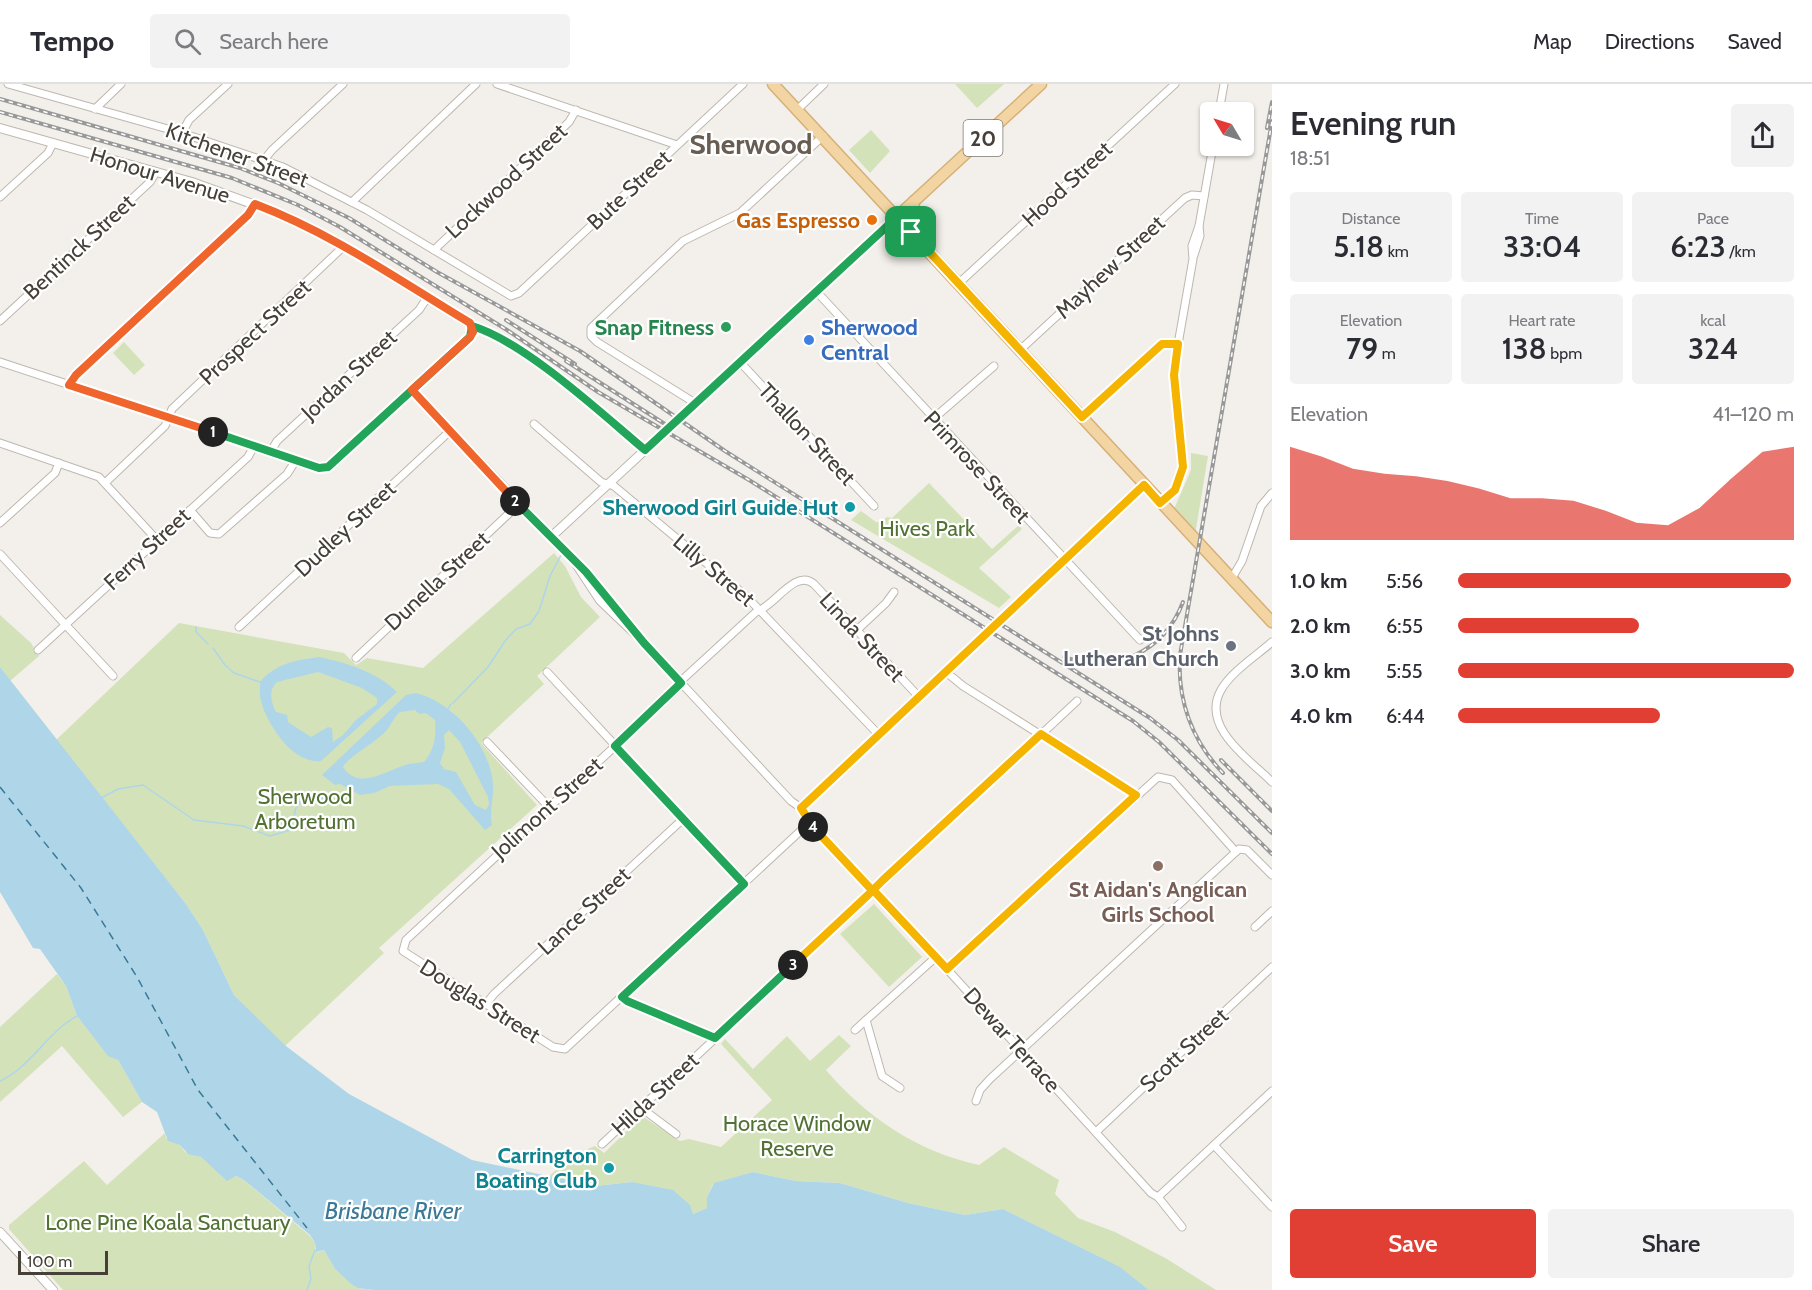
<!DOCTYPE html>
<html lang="en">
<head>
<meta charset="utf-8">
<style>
	:root { --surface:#fff; --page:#f2f2f3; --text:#2b2b33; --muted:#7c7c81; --line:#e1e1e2; --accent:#e13e34 }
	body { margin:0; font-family:Cabin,sans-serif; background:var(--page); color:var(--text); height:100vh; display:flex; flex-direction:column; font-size:22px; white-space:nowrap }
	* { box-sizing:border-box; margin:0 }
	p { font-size:20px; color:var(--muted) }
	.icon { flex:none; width:33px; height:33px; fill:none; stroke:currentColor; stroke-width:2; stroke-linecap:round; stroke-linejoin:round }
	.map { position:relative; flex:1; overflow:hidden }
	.sheet { display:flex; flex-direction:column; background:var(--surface); width:540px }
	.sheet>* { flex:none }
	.needle { width:39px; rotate:308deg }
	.buttons { position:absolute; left:1200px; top:18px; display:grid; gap:12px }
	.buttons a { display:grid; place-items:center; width:54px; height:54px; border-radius:6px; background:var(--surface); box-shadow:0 2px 4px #0004; font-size:30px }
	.scale { position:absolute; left:18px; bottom:15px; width:90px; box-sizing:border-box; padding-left:6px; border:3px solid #474039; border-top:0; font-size:16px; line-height:21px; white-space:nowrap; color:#474039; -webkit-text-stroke:4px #fff; paint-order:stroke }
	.pin { position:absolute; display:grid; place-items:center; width:51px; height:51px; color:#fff; margin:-26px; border-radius:12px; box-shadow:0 3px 9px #0006 }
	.km { position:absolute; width:30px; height:30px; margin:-15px; border-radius:50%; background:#222; color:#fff; font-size:16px; line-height:30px; text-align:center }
	.round { display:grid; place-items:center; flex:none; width:63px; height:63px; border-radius:6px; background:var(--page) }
	.head { display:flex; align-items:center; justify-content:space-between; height:102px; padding:0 18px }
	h1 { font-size:33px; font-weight:600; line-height:45px }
	.metrics { display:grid; grid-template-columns:repeat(3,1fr); gap:9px; height:102px; padding:6px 18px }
	.metrics div { display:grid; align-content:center; border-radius:6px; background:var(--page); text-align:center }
	.metrics b { font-size:30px; font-weight:600 }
	.metrics small { font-size:16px; font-weight:400 }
	.metrics p { font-size:16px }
	.chart { height:168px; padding:12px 18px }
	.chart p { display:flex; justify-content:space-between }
	.chart svg { width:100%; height:108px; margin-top:6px; fill:var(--accent); opacity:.7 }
	.action { display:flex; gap:12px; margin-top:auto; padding:12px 18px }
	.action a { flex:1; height:69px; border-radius:6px; background:var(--accent); color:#fff; font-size:24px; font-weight:600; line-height:69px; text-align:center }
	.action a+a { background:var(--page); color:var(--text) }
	ul { padding:0 18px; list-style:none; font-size:20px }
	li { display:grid; grid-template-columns:96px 72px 1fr; align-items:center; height:45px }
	li i { height:15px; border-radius:8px; background:var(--accent) }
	header { display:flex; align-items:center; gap:36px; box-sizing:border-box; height:84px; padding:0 30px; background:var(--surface); border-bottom:2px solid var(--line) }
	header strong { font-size:28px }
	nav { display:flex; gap:33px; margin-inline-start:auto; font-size:21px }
	.search { width:420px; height:54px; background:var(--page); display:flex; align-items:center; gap:15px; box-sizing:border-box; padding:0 21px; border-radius:6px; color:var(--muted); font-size:22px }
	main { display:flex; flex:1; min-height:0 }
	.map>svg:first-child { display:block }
	.green { fill:#d4e2b9 }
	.water { fill:#afd6e8; fill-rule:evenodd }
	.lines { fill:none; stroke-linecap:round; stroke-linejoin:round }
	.stream { stroke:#afd6e8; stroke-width:1.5 }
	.ferry { stroke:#3a7997; stroke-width:1.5; stroke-dasharray:8 6; stroke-linecap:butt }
	.minor-casing { stroke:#beb7ae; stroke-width:9 }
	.tertiary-casing { stroke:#beb7ae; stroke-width:10 }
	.primary-casing { stroke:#d6b076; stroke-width:13 }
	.minor { stroke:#fff; stroke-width:7 }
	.tertiary { stroke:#fff; stroke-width:8 }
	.primary { stroke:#f3d5a4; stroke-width:10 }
	.rail-casing { stroke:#989898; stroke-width:4 }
	.rail { stroke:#fff; stroke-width:1.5; stroke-dasharray:4.5; stroke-linecap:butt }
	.split-1-casing { stroke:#fff; stroke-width:12 }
	.split-2-casing { stroke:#fff; stroke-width:12 }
	.split-3-casing { stroke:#fff; stroke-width:12 }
	.split-4-casing { stroke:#fff; stroke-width:12 }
	.split-5-casing { stroke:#fff; stroke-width:12 }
	.split-1 { stroke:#22a559; stroke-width:8 }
	.split-2 { stroke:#f0652b; stroke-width:8 }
	.split-3 { stroke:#22a559; stroke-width:8 }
	.split-4 { stroke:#f5b400; stroke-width:8 }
	.split-5 { stroke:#f5b400; stroke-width:8 }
	.food-dot { fill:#e8710a; stroke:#fff; stroke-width:2 }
	.leisure-dot { fill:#2e9e5b; stroke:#fff; stroke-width:2 }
	.shop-dot { fill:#3f7fe0; stroke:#fff; stroke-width:2 }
	.culture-dot { fill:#0f9aa8; stroke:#fff; stroke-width:2 }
	.worship-dot { fill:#6b7280; stroke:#fff; stroke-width:2 }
	.education-dot { fill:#8d6e63; stroke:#fff; stroke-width:2 }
	.labels { text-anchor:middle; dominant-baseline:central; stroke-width:4.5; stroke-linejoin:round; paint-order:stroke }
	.shield { fill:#fff; stroke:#7e7974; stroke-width:1.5 }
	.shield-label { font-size:21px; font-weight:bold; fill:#474039 }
	.street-label { font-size:22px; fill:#474039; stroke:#fff }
	.food-label { font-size:22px; font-weight:bold; fill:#c56008; stroke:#fff; text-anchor:end }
	.leisure-label { font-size:22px; font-weight:bold; fill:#27864d; stroke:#fff; text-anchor:end }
	.shop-label { font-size:22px; font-weight:bold; fill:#366cbe; stroke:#fff; text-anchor:start }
	.culture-label { font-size:22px; font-weight:bold; fill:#0d838f; stroke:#fff; text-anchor:end }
	.park-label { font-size:22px; fill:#517233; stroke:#fff }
	.worship-label { font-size:22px; font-weight:bold; fill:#5b616d; stroke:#fff; text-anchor:end }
	.education-label { font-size:22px; font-weight:bold; fill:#785e54; stroke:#fff }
	.water-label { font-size:24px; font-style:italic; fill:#3a7997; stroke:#fff }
	.district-label { font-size:28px; font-weight:bold; fill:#685d52; stroke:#fff }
</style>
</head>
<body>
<header>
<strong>Tempo</strong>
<div class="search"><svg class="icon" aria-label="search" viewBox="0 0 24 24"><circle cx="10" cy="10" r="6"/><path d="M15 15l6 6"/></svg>Search here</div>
<nav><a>Map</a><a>Directions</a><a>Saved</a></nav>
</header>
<main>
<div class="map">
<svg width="1272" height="1206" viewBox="0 0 1272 1206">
	<rect width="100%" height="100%" fill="#f3f0eb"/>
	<g class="green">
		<polygon points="955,0 1004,0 977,24"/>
		<polygon points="871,46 890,67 870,89 849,66"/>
		<polygon points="124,258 145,281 134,291 113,269"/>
		<polygon points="1191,369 1208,372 1195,451 1174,425 1191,386"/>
		<polygon points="929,399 992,465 1019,441 1022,445 979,484 1011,513 999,524 851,436 861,427 876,438 881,438 887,433 892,434"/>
		<polygon points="554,469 565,482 581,513 600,533 537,592 544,600 481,659 537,721 379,864 384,869 285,962 234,911 203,846 186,820 56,656 179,539 344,569 356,581 367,574 423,584"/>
		<polygon points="0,531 31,559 39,572 10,597 0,583"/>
		<polygon points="874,820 922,873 889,903 840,850"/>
		<polygon points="57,890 66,902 77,932 108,971 118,976 142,1018 123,1033 62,962 0,1018 0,943"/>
		<path d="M 839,951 L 851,962 L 826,986 C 866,1033 918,1068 979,1081 L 1004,1063 L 1059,1096 L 1055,1110 L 1078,1134 L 1115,1148 L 1167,1175 L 1216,1206 L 1149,1206 L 1119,1183 L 1003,1125 L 965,1131 L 908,1119 L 840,1099 L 796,1097 L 753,1088 L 713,1100 L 707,1113 L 707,1124 L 693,1130 L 632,1098 L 595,1102 L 548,1093 L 573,1071 L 595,1062 L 604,1069 L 634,1040 L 639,1030 L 680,1057 L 689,1055 L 721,1063 L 772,1016 L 721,960 L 725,955 L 753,985 L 787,952 L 810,977 Z"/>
		<polygon points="165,1049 166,1054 180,1061 185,1068 201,1073 227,1096 236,1092 244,1096 310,1152 315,1159 315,1166 318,1168 324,1166 335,1185 357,1204 375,1206 63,1206 9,1145 9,1141 84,1077 107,1101"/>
	</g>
	<g class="water">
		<path d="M 320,573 C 347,579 377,588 397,608 L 321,677 C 294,681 267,641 261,617 C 259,611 260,604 260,598 C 276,579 296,576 320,573 ZM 318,588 L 362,604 L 377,614 L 377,620 L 356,636 L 343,651 L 333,658 L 332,644 L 328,643 L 311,653 L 288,638 L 287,631 L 276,628 C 271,619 268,606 277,598 Z"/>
		<polygon points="0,583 186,820 203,846 234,911 286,962 349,1010 472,1076 595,1102 632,1098 673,1106 690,1121 693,1130 707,1124 707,1113 714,1099 753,1088 796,1097 840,1099 908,1119 965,1131 1003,1125 1120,1183 1149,1206 375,1206 357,1204 349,1198 335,1185 324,1166 316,1168 315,1159 310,1151 244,1096 236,1092 227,1097 201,1073 188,1070 180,1061 168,1057 157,1028 142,1018 118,976 108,972 77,932 66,902 40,865 33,864 0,808"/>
		<path d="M 416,609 C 453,618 490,661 493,700 C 494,714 489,727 492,741 L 485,746 L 449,705 L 438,700 L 390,702 L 374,709 L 360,711 L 340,700 L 335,701 L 322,691 L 406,611 ZM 415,626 L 419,630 L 426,629 L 435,636 C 436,652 435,665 424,678 C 418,679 411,679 405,681 C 385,687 359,707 343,683 C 348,673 375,659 385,648 C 391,642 393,634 400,628 ZM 449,646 L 460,658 L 488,713 L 489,721 L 486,726 L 475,721 L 456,688 L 444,685 L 440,679 L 445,664 L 444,651 Z"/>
	</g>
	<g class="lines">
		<g class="stream">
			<polyline points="196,543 196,548 208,560"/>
			<polyline points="213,564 225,581 234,589 260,598"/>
			<polyline points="453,619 488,583 505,557 516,545 530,540 539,527 550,492 561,471"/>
			<polyline points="448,625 451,620"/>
			<polyline points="101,714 118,705 143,701 194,736 243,742 270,752 290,746 296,724 309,706"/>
			<polyline points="303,715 320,716 324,713"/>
			<path d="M 0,997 C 31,983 47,948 77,932"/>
			<polyline points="307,1206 311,1195 309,1182 315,1166"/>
		</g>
		<polyline class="ferry" points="0,703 81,804 137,893 198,1006 307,1144"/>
		<defs>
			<g id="minor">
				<polyline points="8,0 182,49 283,83 367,126 511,212 519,209 743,0"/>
				<polyline points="497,0 677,61"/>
				<polyline points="95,25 121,0"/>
				<polyline points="798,25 824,0"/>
				<polyline points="1219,28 1224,0"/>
				<polyline points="182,49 189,36 228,0"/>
				<polyline points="264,76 272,66 343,0"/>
				<polyline points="0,113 48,69 53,59"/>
				<polyline points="352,118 476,0"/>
				<polyline points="434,166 569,38 576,26"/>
				<polyline points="1194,171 1200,152 1199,142"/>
				<polyline points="958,200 1175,0"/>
				<polyline points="816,207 1140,556"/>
				<polyline points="0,237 150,98 156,88"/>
				<polyline points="1020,266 1185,114 1192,111 1204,112"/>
				<polyline points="0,278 323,384 332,381 412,306"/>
				<polyline points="740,278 874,422"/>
				<polyline points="69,301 76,291 248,131 255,120"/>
				<polyline points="695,319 597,258 591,252 591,244 683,157 740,129 823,52"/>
				<polyline points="1082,333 1162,260 1178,260"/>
				<polyline points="933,335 994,282"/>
				<polyline points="534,340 601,398 614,402 747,513 879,651"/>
				<polyline points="0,359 99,393 157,456"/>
				<polyline points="271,367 277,357 419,226 427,214"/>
				<polyline points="105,399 165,342 172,325 344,162"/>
				<polyline points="1160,419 1175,406 1183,383 1174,283 1193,175 1192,162 1199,142 1213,62"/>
				<polyline points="190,426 210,449 219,450 287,390 296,376"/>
				<polyline points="0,439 55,389 59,379"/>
				<polyline points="551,453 598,502 639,552"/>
				<polyline points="0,470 113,592"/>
				<polyline points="573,476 600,517 644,559 791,717 801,724 810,741 936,873 1151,1109 1158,1113 1182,1143"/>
				<polyline points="1232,494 1242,477 1261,422 1272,409"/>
				<polyline points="239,543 450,347"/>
				<polyline points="856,547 886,519 894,508"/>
				<path d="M 1272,558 C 1256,572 1231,588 1221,606 C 1200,643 1250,676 1272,698"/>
				<polyline points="38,566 248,373 254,362"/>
				<polyline points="356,574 518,421"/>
				<polyline points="547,588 744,800"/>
				<polyline points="946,588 963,602 1136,711"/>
				<polyline points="487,658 549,723"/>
				<polyline points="801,724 1144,401"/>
				<path d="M 809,739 L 565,965 L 553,963 L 403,867 L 406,856 L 680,602 L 683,595 L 756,528 C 775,522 795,484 814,500 L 919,613"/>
				<polyline points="1255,843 1272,827"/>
				<polyline points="947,885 1158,693 1172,696 1236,768"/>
				<polyline points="622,913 627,917 715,954"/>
				<polyline points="486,920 494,910 683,735"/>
				<polyline points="866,936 882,992 900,1004"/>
				<polyline points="855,946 936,873"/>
				<polyline points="976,1017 980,1006 990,995 1239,765 1247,766 1272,791"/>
				<polyline points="640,1023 676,1050"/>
				<polyline points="1096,1048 1272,883"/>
				<polyline points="602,1060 1077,617"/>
				<polyline points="1214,1061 1272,1123"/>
				<polyline points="1158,1113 1272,1007"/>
			</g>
			<g id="tertiary">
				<path d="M 0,44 L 192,98 L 288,133 L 344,162 L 473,242 C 523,257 604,330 645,366"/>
				<polyline points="473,242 470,253 412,306 551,453 897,133"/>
				<polyline points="0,1148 53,1206"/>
			</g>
			<g id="primary">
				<polyline points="773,0 1272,538"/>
				<polyline points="897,133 1041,0"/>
				<polyline points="911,148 914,117"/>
			</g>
		</defs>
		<use href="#minor" class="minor-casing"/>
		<use href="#tertiary" class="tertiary-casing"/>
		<use href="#primary" class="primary-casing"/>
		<use href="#minor" class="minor"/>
		<use href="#tertiary" class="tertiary"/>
		<use href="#primary" class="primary"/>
		<defs>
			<g id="rail">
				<polyline points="0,15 240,84 278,99 349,134 437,188 580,267 725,367 1150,634 1178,656 1272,749"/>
				<polyline points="0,28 232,94 298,121 340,143 507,246 598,308 749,396 1133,637 1159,658 1272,770"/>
				<polyline points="1267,44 1272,18"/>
				<polyline points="506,236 575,280"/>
				<polyline points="566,277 668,342"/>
				<path d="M 1064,573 C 1114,591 1164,568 1183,518"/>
				<polyline points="1221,676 1272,727"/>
				<path d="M 1223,689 C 1192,657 1177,616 1180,571 L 1272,37"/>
			</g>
		</defs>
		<use href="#rail" class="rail-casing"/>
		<use href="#rail" class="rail"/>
	</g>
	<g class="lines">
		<defs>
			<path id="split-1" d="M 213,348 L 319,384 L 328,383 L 470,253 L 472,242 C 525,258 601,329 645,366 L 897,133 L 911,148"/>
			<path id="split-2" d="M 213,348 L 69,301 L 76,291 L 248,131 L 255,120 C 332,149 400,197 470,239 L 473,248 L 470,253 L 412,306 L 515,417"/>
			<polyline id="split-3" points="515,417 586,488 644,559 681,599 615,662 744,800 622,913 627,917 715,954 793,881"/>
			<path id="split-4" d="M 793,881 L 868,811 C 873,806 878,801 883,796 L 1041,650 L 1136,711 L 947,885 L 876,809 L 870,804 L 813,743"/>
			<polyline id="split-5" points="813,743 801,724 1144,401 1160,419 1175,406 1183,383 1174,291 1178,260 1162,260 1082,333 911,148"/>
		</defs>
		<use href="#split-1" class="split-1-casing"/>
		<use href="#split-2" class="split-2-casing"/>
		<use href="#split-3" class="split-3-casing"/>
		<use href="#split-4" class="split-4-casing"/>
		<use href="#split-5" class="split-5-casing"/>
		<use href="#split-1" class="split-1"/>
		<use href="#split-2" class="split-2"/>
		<use href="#split-3" class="split-3"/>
		<use href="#split-4" class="split-4"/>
		<use href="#split-5" class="split-5"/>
	</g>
	<circle class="food-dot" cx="872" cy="136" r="6"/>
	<circle class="leisure-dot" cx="726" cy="243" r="6"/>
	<circle class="shop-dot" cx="809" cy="256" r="6"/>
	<g class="culture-dot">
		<circle cx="850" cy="423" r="6"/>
		<circle cx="609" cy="1084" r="6"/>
	</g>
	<circle class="worship-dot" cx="1231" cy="562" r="6"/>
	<circle class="education-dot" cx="1158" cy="782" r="6"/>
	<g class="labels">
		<rect class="shield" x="963.5" y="36" width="39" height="36" rx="4.5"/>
		<g class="shield-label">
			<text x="983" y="54">20</text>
		</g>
		<g class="street-label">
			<text transform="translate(237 71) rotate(20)">Kitchener Street</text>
			<text transform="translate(160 91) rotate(17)">Honour Avenue</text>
			<text transform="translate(506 97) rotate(-43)">Lockwood Street</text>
			<text transform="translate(1067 100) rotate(-43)">Hood Street</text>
			<text transform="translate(629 106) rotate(-43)">Bute Street</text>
			<text transform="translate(79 163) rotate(-43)">Bentinck Street</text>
			<text transform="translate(1110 183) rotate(-43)">Mayhew Street</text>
			<text transform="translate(255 248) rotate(-43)">Prospect Street</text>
			<text transform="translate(349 291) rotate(-43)">Jordan Street</text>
			<text transform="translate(807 350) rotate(47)">Thallon Street</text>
			<text transform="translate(977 383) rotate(47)">Primrose Street</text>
			<text transform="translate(345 445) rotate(-43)">Dudley Street</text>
			<text transform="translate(147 465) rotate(-43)">Ferry Street</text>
			<text transform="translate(714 486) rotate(40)">Lilly Street</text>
			<text transform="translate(437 497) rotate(-43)">Dunella Street</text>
			<text transform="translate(862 553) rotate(47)">Linda Street</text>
			<text transform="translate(547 724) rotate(-42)">Jolimont Street</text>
			<text transform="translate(584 827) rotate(-43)">Lance Street</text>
			<text transform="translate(480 917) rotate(32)">Douglas Street</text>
			<text transform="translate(1012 956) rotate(48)">Dewar Terrace</text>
			<text transform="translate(1184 966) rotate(-43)">Scott Street</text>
			<text transform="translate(655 1010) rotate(-43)">Hilda Street</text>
		</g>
		<g class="food-label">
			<text x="860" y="136">Gas Espresso</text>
		</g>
		<g class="leisure-label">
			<text x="714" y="243">Snap Fitness</text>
		</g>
		<g class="shop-label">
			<text x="821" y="243">Sherwood<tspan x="821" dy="25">Central</tspan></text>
		</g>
		<g class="culture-label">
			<text x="838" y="423">Sherwood Girl Guide Hut</text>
			<text x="597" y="1071">Carrington<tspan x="597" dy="25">Boating Club</tspan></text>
		</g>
		<g class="park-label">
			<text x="927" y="444">Hives Park</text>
			<text x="305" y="712">Sherwood<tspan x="305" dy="25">Arboretum</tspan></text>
			<text x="797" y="1039">Horace Window<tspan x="797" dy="25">Reserve</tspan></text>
			<text x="168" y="1138">Lone Pine Koala Sanctuary</text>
		</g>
		<g class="worship-label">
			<text x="1219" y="549">St Johns<tspan x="1219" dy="25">Lutheran Church</tspan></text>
		</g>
		<g class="education-label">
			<text x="1158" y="805">St Aidan's Anglican<tspan x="1158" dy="25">Girls School</tspan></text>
		</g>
		<g class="water-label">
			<text x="393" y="1126">Brisbane River</text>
		</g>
		<g class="district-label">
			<text x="751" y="60">Sherwood</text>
		</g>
	</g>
</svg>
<div class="buttons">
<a><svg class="needle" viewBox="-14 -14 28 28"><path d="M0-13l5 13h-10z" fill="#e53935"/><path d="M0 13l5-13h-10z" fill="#7c7c81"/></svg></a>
</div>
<div class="scale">100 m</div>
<div class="pin" style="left:911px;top:148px;background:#1e9e55"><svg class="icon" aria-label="arrive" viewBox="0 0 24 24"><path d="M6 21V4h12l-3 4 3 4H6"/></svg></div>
<b class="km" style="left:213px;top:348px">1</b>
<b class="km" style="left:515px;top:417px">2</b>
<b class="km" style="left:793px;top:881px">3</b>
<b class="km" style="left:813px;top:743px">4</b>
</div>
<section class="sheet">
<div class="head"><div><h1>Evening run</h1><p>18:51</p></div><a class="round"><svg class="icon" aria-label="share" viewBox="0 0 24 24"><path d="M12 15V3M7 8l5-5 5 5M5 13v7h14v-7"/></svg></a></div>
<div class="metrics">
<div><p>Distance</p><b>5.18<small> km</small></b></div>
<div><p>Time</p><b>33:04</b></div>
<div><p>Pace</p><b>6:23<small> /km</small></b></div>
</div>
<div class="metrics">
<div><p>Elevation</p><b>79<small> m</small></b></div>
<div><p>Heart rate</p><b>138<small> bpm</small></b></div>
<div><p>kcal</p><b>324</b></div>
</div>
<div class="chart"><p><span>Elevation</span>41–120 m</p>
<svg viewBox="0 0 160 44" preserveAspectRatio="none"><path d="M0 44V6L10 10L20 15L30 17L40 18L50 20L60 23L70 27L80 27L90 28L100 32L110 37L120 38L130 31L140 19L150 8L160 6V44z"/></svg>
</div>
<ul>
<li><b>1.0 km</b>5:56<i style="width:99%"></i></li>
<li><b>2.0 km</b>6:55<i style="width:54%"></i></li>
<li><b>3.0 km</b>5:55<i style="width:100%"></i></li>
<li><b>4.0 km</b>6:44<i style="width:60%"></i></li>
</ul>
<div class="action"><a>Save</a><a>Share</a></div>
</section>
</main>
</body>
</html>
